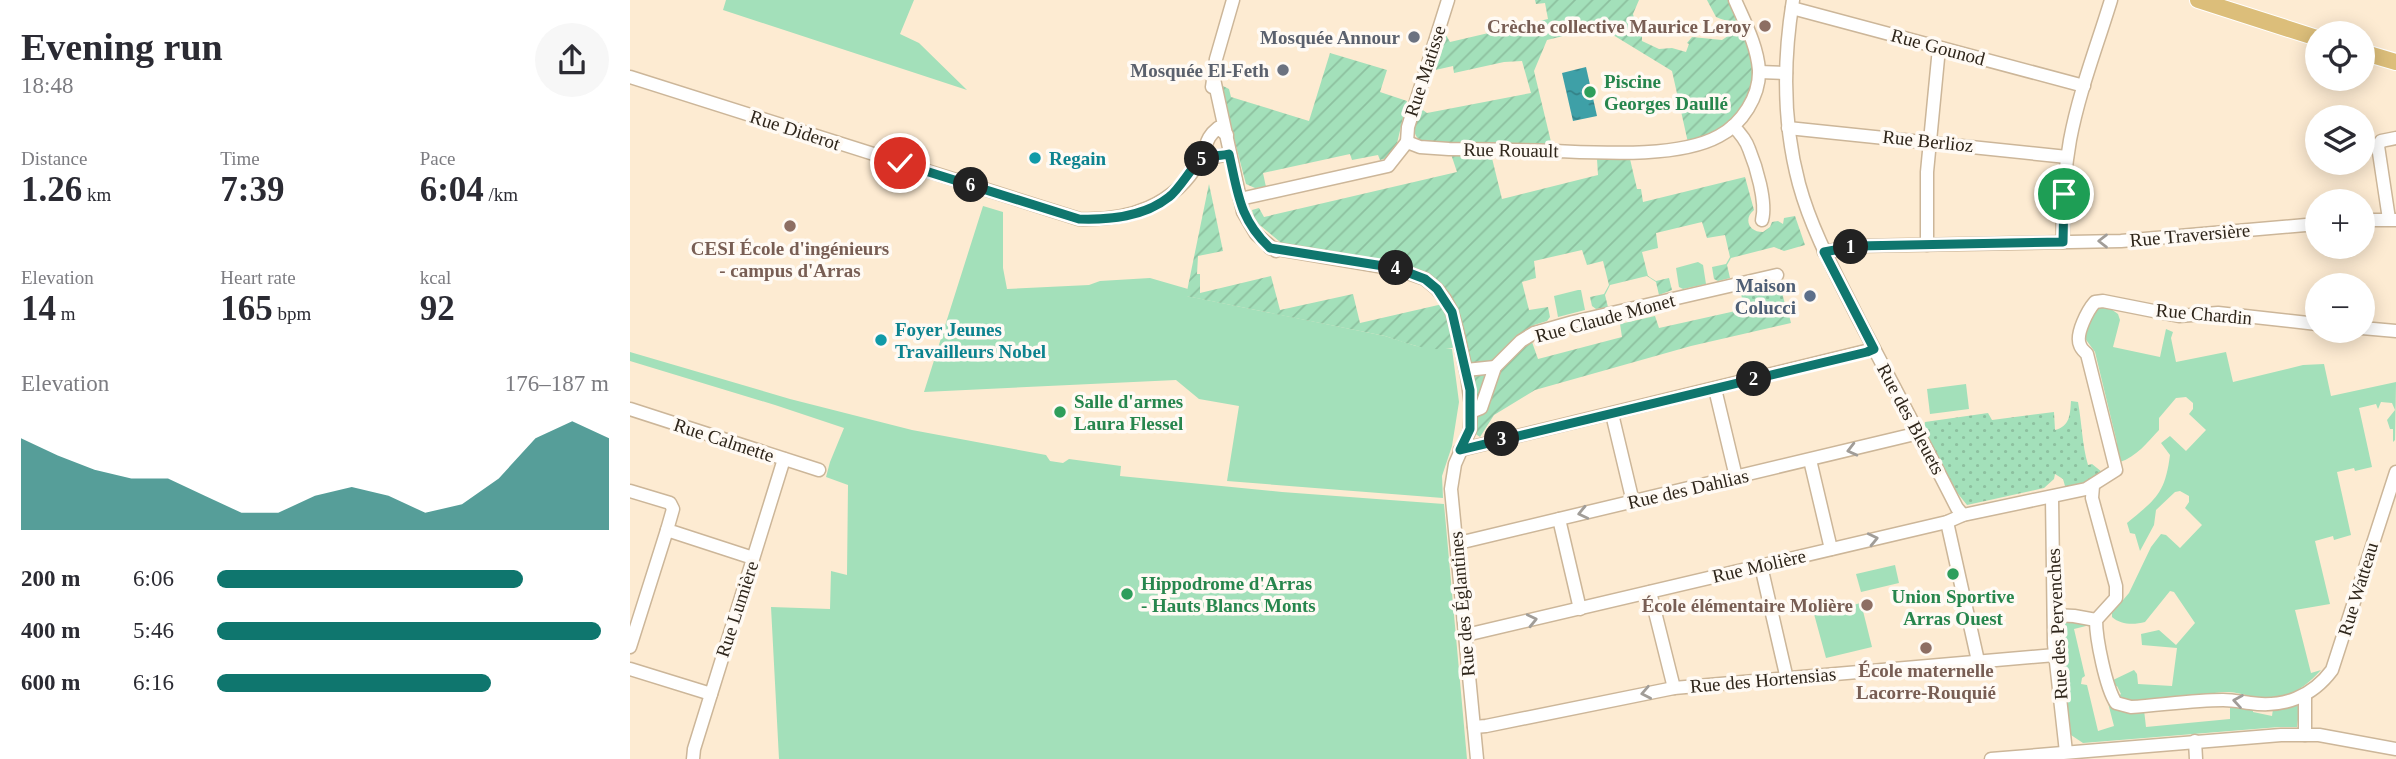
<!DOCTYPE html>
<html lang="en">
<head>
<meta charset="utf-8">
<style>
	:root { --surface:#fff; --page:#f7f7f7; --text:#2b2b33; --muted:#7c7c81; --accent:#0f766e }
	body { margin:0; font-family:"Times New Roman",serif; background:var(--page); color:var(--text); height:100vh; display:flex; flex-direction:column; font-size:26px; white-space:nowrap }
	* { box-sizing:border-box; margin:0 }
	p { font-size:23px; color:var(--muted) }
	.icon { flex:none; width:38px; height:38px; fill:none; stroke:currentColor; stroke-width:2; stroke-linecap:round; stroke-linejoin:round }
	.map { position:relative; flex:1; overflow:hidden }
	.drawer { display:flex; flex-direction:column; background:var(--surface); width:630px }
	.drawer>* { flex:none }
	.tools { position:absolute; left:1675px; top:21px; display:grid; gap:14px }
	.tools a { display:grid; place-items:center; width:70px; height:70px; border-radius:50%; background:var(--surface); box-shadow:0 4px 18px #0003; font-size:35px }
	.pin { position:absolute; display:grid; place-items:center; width:60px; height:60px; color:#fff; margin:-30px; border:4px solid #fff; border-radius:50%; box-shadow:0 2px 7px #0007 }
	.km { position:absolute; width:35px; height:35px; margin:-18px; border-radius:50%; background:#222; color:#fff; font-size:19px; line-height:35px; text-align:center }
	.round { display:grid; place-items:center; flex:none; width:74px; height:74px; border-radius:37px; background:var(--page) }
	.overview { display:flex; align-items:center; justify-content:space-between; height:119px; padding:0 21px }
	h1 { font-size:38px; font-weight:600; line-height:52px }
	.stats { display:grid; grid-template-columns:repeat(3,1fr); gap:10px; height:119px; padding:7px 21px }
	.stats div { display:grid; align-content:center }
	.stats b { font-size:35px; font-weight:600 }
	.stats small { font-size:19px; font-weight:400 }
	.stats p { font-size:19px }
	.chart { height:196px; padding:14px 21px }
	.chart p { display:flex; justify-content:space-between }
	.chart svg { width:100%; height:126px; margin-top:7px; fill:var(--accent); opacity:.7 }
	ul { padding:0 21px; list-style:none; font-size:23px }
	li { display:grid; grid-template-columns:112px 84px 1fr; align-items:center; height:52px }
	li i { height:18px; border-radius:9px; background:var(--accent) }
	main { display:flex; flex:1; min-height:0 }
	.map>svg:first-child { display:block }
	.grass { fill:#a3e0ba }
	.park { fill:url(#park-dots) }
	.garden { fill:url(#garden-furrows) }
	.water { fill:url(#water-ripples) }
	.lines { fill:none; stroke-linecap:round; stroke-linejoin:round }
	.minor-casing { stroke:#ccb699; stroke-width:15 }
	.major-casing { stroke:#fff; stroke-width:18 }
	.minor { stroke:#fff; stroke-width:12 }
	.major { stroke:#dcbe7a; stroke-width:16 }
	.oneway { stroke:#a19d98 }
	.route-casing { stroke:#fff; stroke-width:14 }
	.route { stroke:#0f766e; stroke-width:9 }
	.education-dot { fill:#8d6e63; stroke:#fffaf4; stroke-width:2.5 }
	.worship-dot { fill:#6b7280; stroke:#fffaf4; stroke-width:2.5 }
	.leisure-dot { fill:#2e9e5b; stroke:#fffaf4; stroke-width:2.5 }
	.culture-dot { fill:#0f9aa8; stroke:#fffaf4; stroke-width:2.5 }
	.service-dot { fill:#5c6f8a; stroke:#fffaf4; stroke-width:2.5 }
	.labels { text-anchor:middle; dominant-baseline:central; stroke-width:7; stroke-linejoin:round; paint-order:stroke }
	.education-label { font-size:19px; font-weight:bold; fill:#785e54; stroke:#fffaf4; text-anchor:end }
	.worship-label { font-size:19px; font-weight:bold; fill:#5b616d; stroke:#fffaf4; text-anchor:end }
	.street-label { font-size:19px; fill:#2e251a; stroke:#fffaf4 }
	.leisure-label { font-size:19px; font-weight:bold; fill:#27864d; stroke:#fffaf4; text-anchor:start }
	.culture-label { font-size:19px; font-weight:bold; fill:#0d838f; stroke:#fffaf4; text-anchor:start }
	.service-label { font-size:19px; font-weight:bold; fill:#4e5e75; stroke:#fffaf4; text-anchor:end }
</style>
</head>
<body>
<main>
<section class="drawer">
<div class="overview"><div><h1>Evening run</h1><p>18:48</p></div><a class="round"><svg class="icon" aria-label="share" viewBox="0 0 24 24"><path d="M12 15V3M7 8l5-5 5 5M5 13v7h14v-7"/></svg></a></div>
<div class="stats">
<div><p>Distance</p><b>1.26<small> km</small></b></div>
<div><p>Time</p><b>7:39</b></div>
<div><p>Pace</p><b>6:04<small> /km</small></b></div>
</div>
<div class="stats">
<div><p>Elevation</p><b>14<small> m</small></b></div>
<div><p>Heart rate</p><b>165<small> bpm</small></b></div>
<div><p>kcal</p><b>92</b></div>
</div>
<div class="chart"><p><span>Elevation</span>176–187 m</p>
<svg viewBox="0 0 160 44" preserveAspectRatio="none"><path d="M0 44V12L10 18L20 23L30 26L40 26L50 32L60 38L70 38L80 32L90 29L100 32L110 38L120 35L130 26L140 12L150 6L160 12V44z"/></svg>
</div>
<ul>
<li><b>200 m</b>6:06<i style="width:78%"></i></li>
<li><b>400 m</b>5:46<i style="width:98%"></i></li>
<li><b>600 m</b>6:16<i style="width:70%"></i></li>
</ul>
</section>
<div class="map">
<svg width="1766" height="759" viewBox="0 0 1766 759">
	<defs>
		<pattern id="park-dots" width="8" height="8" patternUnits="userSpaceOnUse" patternTransform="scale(1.75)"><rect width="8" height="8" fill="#a3e0ba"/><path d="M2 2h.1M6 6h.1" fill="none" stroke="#8dc09f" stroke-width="1.8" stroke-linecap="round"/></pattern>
		<pattern id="garden-furrows" width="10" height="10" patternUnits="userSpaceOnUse" patternTransform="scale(1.75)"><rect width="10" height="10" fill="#a3e0ba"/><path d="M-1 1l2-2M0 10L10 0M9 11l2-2" fill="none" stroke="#8dc09f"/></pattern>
		<pattern id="water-ripples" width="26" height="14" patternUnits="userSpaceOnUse" patternTransform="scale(1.75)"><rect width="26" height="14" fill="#3ea0a7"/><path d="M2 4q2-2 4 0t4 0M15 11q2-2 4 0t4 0" fill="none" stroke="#348287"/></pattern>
	</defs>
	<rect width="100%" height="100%" fill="#fdebd2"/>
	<g class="grass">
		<polygon points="96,0 284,0 270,34 289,43 337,90 93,10"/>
		<polygon points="353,206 373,212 373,268 377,289 459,285 470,281 520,278 558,289 557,296 755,336 786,346 822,349 829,402 822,446 812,476 813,498 597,481 609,406 569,399 546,380 294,392"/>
		<polygon points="1068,262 1073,265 1076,284 1053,289 1049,287 1046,268"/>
		<polygon points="948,290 951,290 955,310 928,317 924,296"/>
		<path d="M 1466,307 L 1481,309 L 1488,314 L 1490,320 L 1483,347 L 1530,357 L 1536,329 L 1543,332 L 1541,338 L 1546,362 L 1596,352 L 1603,382 L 1673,365 L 1694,364 L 1701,396 L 1766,382 L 1765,440 L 1763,442 L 1763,429 L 1760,429 L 1757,420 L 1765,410 L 1762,403 L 1751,402 L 1748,409 L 1746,404 L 1729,408 L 1742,467 L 1725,471 L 1724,468 L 1707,472 L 1721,535 L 1704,540 L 1703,536 L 1685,541 L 1700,604 L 1665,610 L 1681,673 L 1691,670 C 1677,685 1667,693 1646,698 C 1629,702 1616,693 1599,692 C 1573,691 1509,711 1488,696 L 1491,694 L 1487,686 L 1483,687 L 1481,681 L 1504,670 L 1507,674 L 1508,684 L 1542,686 L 1547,648 L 1512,645 L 1511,634 L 1529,630 L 1546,645 L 1565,623 L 1544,592 L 1540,591 L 1515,622 C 1504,625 1491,625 1482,617 L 1482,613 L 1499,593 L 1521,547 L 1531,534 L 1536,535 L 1550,548 L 1572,525 L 1555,508 L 1559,502 L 1559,496 L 1550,491 L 1545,492 L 1526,510 L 1524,525 L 1510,551 L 1505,534 L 1500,533 L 1497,523 C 1526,499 1535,494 1540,455 L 1531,443 L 1540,436 L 1556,451 L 1576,430 L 1559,414 L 1563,409 L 1563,403 L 1556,397 L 1546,398 L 1529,418 L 1529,430 C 1518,442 1506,457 1490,462 L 1484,447 L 1487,443 L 1465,352 L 1454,337 Z"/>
		<polygon points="0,352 160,399 282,430 416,455 420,461 433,463 439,459 491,466 490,476 652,492 814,504 837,759 149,759 141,607 200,609 201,571 217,575 218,485 196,477 200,462 214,428 145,405 0,361"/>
		<polygon points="1336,384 1339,409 1300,414 1297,389"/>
		<polygon points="1265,565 1269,583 1231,592 1226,574"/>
		<polygon points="1231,603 1242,647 1196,658 1184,614"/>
		<polygon points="1447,620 1460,625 1444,629 1455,676 1452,678 1451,684 1457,685 1468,731 1484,726 1478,703 1514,710 1516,727 1600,719 1600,705 1623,707 1623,712 1642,716 1643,709 1665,704 1670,705 1667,727 1649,727 1453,743 1441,735 1428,627 1434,622"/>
	</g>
	<g class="park">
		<polygon points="1150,285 1155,304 1116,314 1111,294"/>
		<path d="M 1441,401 L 1448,402 C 1452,424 1452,444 1458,465 L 1462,464 L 1472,472 C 1461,480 1450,490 1435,486 L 1433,479 L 1425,474 L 1424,479 L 1414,488 L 1337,505 L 1325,490 L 1294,429 L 1295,422 L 1358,413 L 1362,420 L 1424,412 L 1425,430 C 1440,426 1440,415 1441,401 Z"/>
	</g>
	<g class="garden">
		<path d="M 905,0 L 1009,0 L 1003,14 L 1008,34 L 1012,36 L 1012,41 L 1029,49 L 1042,48 L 1056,52 L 1059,44 L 1057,43 L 1062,37 L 1092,40 L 1104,32 L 1119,31 L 1129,72 L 1113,116 L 1059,147 L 1042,71 L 970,27 L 917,40 L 904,71 L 922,146 L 797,143 C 778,138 785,123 790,108 L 797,113 L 901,93 L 892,61 L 874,62 L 824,73 L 823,66 L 801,71 L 812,35 L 816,35 L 820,42 L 918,19 L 915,3 L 906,4 Z"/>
		<path d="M 1077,0 L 1105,0 L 1113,19 C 1102,23 1096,21 1086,17 Z"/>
		<polygon points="700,53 757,70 750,92 777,101 764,156 750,160 748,155 722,160 720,154 633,173 636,187 625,188 616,184 593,97 593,86 599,89 601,97 679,121"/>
		<path d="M 821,154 L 861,154 L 872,199 L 968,175 L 967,159 L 1000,159 L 1007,189 L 1011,189 L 1013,202 L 1115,177 L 1124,210 C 1113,219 1119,232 1133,232 L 1140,227 L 1142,222 L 1148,221 L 1153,224 L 1154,218 L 1165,216 L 1175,245 L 1154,251 L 1144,247 L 1101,258 L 1097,265 L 1100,278 L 1088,281 L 1084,279 L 1082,267 L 1096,264 L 1100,257 L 1095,235 L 1077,238 L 1072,222 L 1026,233 L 1028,248 L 1012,252 L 1018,276 L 1026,281 L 1039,278 L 1042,290 L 1029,295 L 1026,282 L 1017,276 L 980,285 L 975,295 L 978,307 L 966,309 L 962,306 L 960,297 L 974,294 L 979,285 L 973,261 L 957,265 L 952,250 L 904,261 L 906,278 L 892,282 L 899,310 L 918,307 L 920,317 L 917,321 L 904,325 L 902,342 L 908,359 L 992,337 L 990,324 L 1025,316 L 1029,328 L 1110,310 L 1115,310 L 1117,314 L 1156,303 L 1161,323 L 1061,346 L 905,390 L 864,415 L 850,437 L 840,430 L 830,345 C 808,356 776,343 755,336 L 556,296 L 579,184 L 593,251 L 568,256 L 567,274 L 570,274 L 570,293 L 641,276 L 650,310 L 723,294 L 730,323 L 817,303 L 795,280 L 656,247 L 625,221 L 622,210 L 629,208 L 634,217 L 827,172 Z"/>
	</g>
	<polygon class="water" points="956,67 967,116 943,121 932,73"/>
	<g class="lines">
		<defs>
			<g id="minor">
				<path d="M 1163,0 C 1153,61 1153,124 1169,184 C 1182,232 1207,276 1229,320 C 1262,383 1295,445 1327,508 L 1333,515"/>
				<polyline points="1162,8 1454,86"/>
				<polyline points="1129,72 1156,73"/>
				<path d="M 0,77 L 449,219 C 498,221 545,206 570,160 C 578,146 574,139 588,128 L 597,135"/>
				<polyline points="584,79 613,212 626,234 646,251"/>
				<polyline points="582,87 586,59 603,0"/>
				<path d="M 1103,126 C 1109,132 1116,140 1119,149 C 1126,166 1137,202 1132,220"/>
				<polyline points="1158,128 1437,157"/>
				<polyline points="777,142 778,127 818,0"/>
				<polyline points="571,160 599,154"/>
				<path d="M 610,199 L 758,166 L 777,142 L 790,147 L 819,149 C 855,149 890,150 926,151 C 972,153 1049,158 1089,136 C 1112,124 1130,96 1129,70 C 1127,45 1115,23 1105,0"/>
				<polyline points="1759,219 1748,146 1751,141 1766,138"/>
				<polyline points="1732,220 1766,220"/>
				<path d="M 1433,242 C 1432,208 1434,174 1440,140 C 1449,92 1467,46 1481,0"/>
				<polyline points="1297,245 1297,172 1309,48"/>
				<polyline points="640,248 766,269 795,279 807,289 815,299 822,312 827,330 837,375 841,406 840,430 825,464 821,489 847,759"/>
				<polyline points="1194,252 1227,246 1491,241 1687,224"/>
				<polyline points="1732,328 1766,331"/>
				<polyline points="836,370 865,367"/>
				<polyline points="1085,389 1106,477"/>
				<polyline points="0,409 189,470"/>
				<polyline points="841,412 851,408 865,367 891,341 904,333 943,322 1147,275"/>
				<polyline points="982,414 1003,502"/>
				<polyline points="830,450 1244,349"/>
				<polyline points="1180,460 1201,549"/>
				<path d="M 1463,486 L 1462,498 L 1486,586 L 1486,598 L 1466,620 C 1466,639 1476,688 1486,703 L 1501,707 C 1532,705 1563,700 1593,700 C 1603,700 1612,702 1620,703 C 1653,708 1682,697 1702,670 L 1766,472"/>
				<polyline points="0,491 40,503 43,509 37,530 123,558"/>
				<polyline points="1422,497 1424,644 1436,752"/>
				<polyline points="929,519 950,609"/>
				<polyline points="1317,522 1348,661"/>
				<polyline points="827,541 837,541 1289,433"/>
				<polyline points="1131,566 1157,679"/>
				<polyline points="1020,592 1044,688"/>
				<polyline points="1424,615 1444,616 1466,620"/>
				<path d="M 836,635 L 1317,522 L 1333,515 L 1456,489 L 1486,470 L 1457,354 C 1454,351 1451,349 1450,345 C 1445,334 1458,310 1465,302 L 1473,301 L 1549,316 L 1588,313 L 1687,324"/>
				<polyline points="0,647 37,530"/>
				<polyline points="0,669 81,694"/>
				<polyline points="1675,695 1675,735"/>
				<polyline points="844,727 856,726 1044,688 1425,655"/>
				<polyline points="1565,741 1566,759"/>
				<polyline points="63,759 64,749 154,459"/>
				<polyline points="1361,759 1651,735 1689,735 1766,749"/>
			</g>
			<g id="major">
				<polyline points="1568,0 1687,38"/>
				<polyline points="1732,52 1766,62"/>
			</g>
		</defs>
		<use href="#minor" class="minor-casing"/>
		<use href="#major" class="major-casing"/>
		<use href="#minor" class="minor"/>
		<use href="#major" class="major"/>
	</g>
	<defs><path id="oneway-chevron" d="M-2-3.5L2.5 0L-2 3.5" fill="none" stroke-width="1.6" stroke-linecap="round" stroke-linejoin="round" transform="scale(1.75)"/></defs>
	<g class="oneway">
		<use href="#oneway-chevron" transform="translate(1473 241) rotate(180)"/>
		<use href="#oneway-chevron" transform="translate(1222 450) rotate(166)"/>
		<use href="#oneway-chevron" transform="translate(953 513) rotate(167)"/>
		<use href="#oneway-chevron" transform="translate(1243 539) rotate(-13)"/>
		<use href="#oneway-chevron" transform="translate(902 620) rotate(-13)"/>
		<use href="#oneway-chevron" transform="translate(1016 693) rotate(169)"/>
		<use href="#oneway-chevron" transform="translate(1608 701) rotate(-171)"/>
	</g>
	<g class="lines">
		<defs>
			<path id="route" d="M 270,163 L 449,219 C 480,220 514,217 539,197 C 550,189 563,164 572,159 C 579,155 591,156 599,154 C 608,193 609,219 640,248 L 766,268 L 795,279 L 807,289 L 822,312 L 840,390 L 840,429 L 830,450 L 1237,352 L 1244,349 L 1194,252 L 1227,246 L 1433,242 L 1434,194"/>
		</defs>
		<use href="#route" class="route-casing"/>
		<use href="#route" class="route"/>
	</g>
	<g class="education-dot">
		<circle cx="1135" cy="26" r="7"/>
		<circle cx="160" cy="226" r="7"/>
		<circle cx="1237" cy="605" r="7"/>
		<circle cx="1296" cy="648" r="7"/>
	</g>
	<g class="worship-dot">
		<circle cx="784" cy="37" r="7"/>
		<circle cx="653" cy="70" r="7"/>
	</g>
	<g class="leisure-dot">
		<circle cx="960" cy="92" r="7"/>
		<circle cx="430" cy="412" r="7"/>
		<circle cx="1323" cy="574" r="7"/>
		<circle cx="497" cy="594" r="7"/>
	</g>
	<g class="culture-dot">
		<circle cx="405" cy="158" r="7"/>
		<circle cx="251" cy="340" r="7"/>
	</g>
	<circle class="service-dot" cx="1180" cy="296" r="7"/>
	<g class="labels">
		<g class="education-label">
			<text x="1121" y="26">Crèche collective Maurice Leroy</text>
			<text x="160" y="248" text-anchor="middle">CESI École d'ingénieurs<tspan x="160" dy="22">- campus d'Arras</tspan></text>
			<text x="1223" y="605">École élémentaire Molière</text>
			<text x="1296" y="670" text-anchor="middle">École maternelle<tspan x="1296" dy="22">Lacorre-Rouquié</tspan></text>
		</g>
		<g class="worship-label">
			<text x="770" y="37">Mosquée Annour</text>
			<text x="639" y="70">Mosquée El-Feth</text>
		</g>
		<g class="street-label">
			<text transform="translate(1308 47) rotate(15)">Rue Gounod</text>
			<text transform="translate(795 71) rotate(-72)">Rue Matisse</text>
			<text transform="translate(165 130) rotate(18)">Rue Diderot</text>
			<text transform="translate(1298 141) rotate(6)">Rue Berlioz</text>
			<text transform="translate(881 150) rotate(1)">Rue Rouault</text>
			<text transform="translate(1560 235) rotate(-5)">Rue Traversière</text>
			<text transform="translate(1574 314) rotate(5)">Rue Chardin</text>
			<text transform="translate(975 318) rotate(-15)">Rue Claude Monet</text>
			<text transform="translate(1281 419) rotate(62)">Rue des Bleuets</text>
			<text transform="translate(94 440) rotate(18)">Rue Calmette</text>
			<text transform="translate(1058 489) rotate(-13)">Rue des Dahlias</text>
			<text transform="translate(1129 566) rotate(-13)">Rue Molière</text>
			<text transform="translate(1728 589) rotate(-73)">Rue Watteau</text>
			<text transform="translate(832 604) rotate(-95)">Rue des Églantines</text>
			<text transform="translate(107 609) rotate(-72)">Rue Lumière</text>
			<text transform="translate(1427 624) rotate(-93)">Rue des Pervenches</text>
			<text transform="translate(1133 680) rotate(-5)">Rue des Hortensias</text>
		</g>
		<g class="leisure-label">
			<text x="974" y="81">Piscine<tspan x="974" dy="22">Georges Daullé</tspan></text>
			<text x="444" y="401">Salle d'armes<tspan x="444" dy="22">Laura Flessel</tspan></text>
			<text x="511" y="583">Hippodrome d'Arras<tspan x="511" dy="22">- Hauts Blancs Monts</tspan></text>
			<text x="1323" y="596" text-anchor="middle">Union Sportive<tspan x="1323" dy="22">Arras Ouest</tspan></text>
		</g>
		<g class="culture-label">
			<text x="419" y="158">Regain</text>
			<text x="265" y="329">Foyer Jeunes<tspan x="265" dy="22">Travailleurs Nobel</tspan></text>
		</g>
		<g class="service-label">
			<text x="1166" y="285">Maison<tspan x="1166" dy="22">Colucci</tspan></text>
		</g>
	</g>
</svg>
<div class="tools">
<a><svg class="icon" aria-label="locate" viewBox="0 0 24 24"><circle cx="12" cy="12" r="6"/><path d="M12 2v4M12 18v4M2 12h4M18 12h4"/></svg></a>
<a><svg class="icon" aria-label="layers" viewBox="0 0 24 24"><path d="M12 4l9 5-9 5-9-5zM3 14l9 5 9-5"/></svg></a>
<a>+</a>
<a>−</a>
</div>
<div class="pin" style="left:1434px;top:194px;background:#1e9e55"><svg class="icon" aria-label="arrive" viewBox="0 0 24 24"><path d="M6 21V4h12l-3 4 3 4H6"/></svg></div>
<div class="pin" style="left:270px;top:163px;background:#d93025"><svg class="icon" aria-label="check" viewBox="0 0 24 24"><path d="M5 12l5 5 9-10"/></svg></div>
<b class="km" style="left:1221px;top:247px">1</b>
<b class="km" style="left:1124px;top:379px">2</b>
<b class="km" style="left:872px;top:439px">3</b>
<b class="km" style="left:766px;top:268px">4</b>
<b class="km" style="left:572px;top:159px">5</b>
<b class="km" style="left:341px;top:185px">6</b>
</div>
</main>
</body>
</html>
